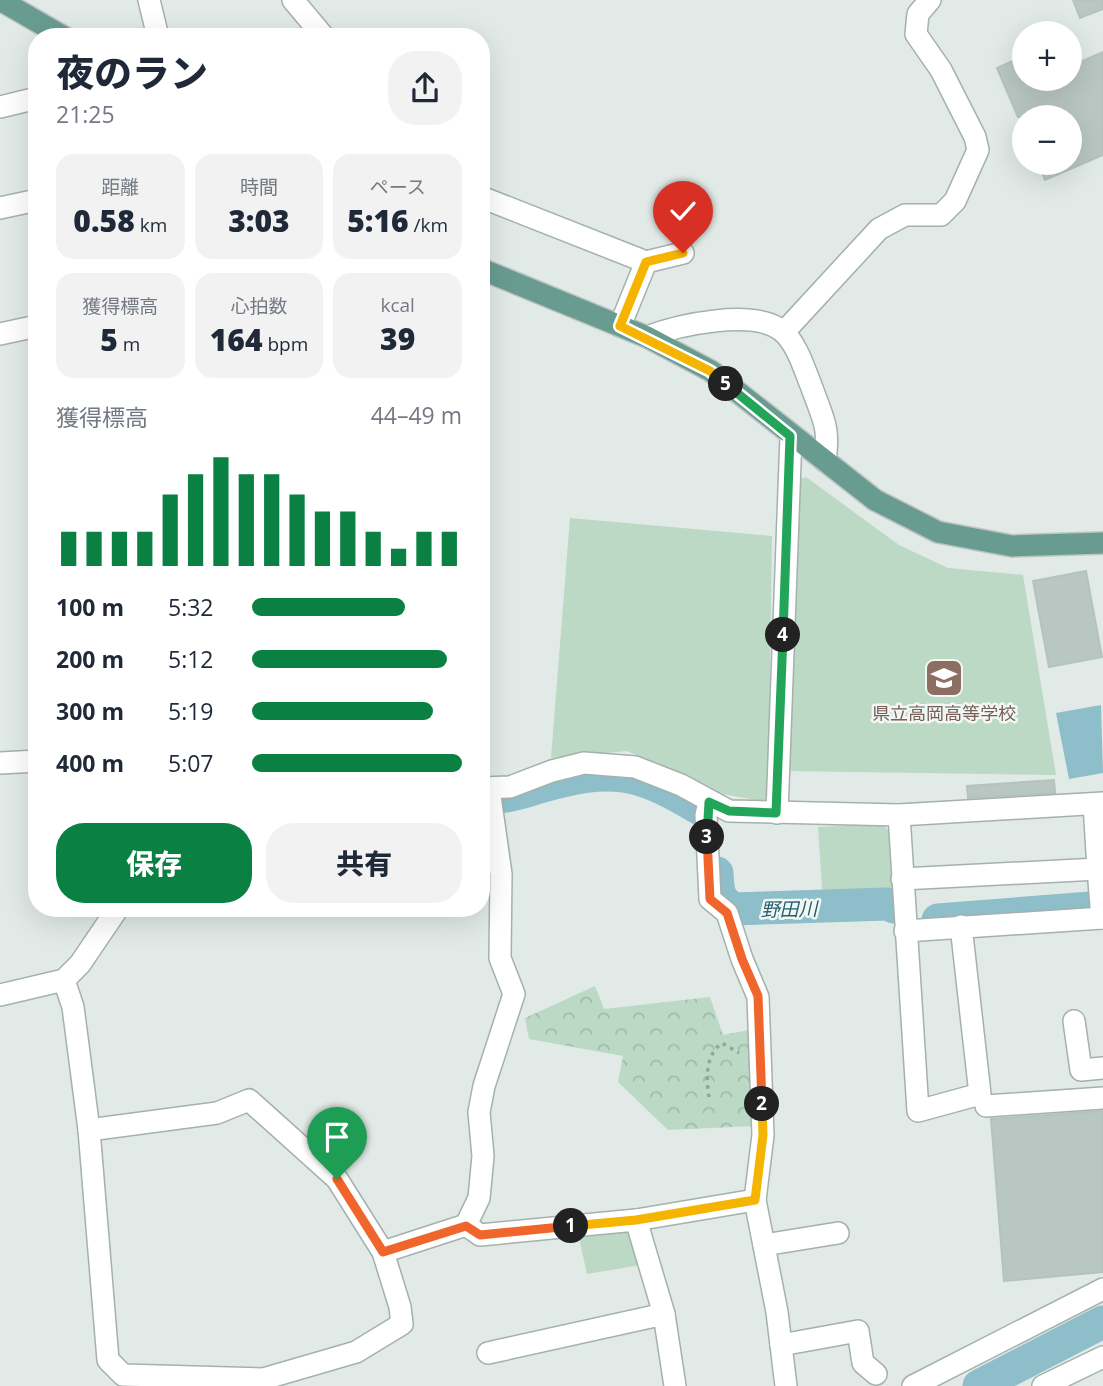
<!DOCTYPE html>
<html lang="ja">
<head>
<meta charset="utf-8">
<style>
	:root { --surface:#fff; --page:#f2f2f3; --text:#1f2937; --muted:#747a83; --accent:#0b8043 }
	body { margin:0; font-family:"Open Sans","Noto Sans JP",sans-serif; background:var(--page); color:var(--text); height:100vh; display:flex; flex-direction:column; font-size:26px; white-space:nowrap }
	* { box-sizing:border-box; margin:0 }
	p { font-size:23px; color:var(--muted) }
	.icon { flex:none; width:38px; height:38px; fill:none; stroke:currentColor; stroke-width:2; stroke-linecap:round; stroke-linejoin:round }
	.map { position:relative; flex:1; overflow:hidden }
	.sheet { position:absolute; left:28px; top:28px; width:462px; height:889px; display:flex; flex-direction:column; background:var(--surface); border-radius:28px; box-shadow:0 7px 28px #0002 }
	.sheet>* { flex:none }
	.buttons { position:absolute; left:1012px; top:21px; display:grid; gap:14px }
	.buttons a { display:grid; place-items:center; width:70px; height:70px; border-radius:50%; background:var(--surface); box-shadow:0 7px 28px #0002; font-size:35px }
	.pin { position:absolute; display:grid; place-items:center; width:60px; height:60px; color:#fff; margin:-72px -30px; border-radius:50% 50% 50% 0; rotate:-45deg; box-shadow:0 0 7px #0007 }
	.pin .icon { rotate:45deg }
	.km { position:absolute; width:35px; height:35px; margin:-18px; border-radius:50%; background:#222; color:#fff; font-size:19px; line-height:35px; text-align:center }
	.round { display:grid; place-items:center; flex:none; width:74px; height:74px; border-radius:28px; background:var(--page) }
	.summary { display:flex; align-items:center; justify-content:space-between; height:119px; padding:0 28px }
	h1 { font-size:38px; font-weight:800; line-height:52px }
	.metrics { display:grid; grid-template-columns:repeat(3,1fr); gap:10px; height:119px; padding:7px 28px }
	.metrics div { display:grid; align-content:center; border-radius:18px; background:var(--page); text-align:center }
	.metrics b { font-size:30px; font-weight:800 }
	.metrics small { font-size:19px; font-weight:400 }
	.metrics p { font-size:19px }
	.chart { height:196px; padding:14px 28px }
	.chart p { display:flex; justify-content:space-between }
	.chart svg { width:100%; height:126px; margin-top:7px; stroke:var(--accent); stroke-width:6 }
	.primary-button { display:flex; gap:14px; margin-top:auto; padding:14px 28px }
	.primary-button a { flex:1; height:80px; border-radius:28px; background:var(--accent); color:#fff; font-size:28px; font-weight:800; line-height:80px; text-align:center }
	.primary-button a+a { background:var(--page); color:var(--text) }
	ul { padding:0 28px; list-style:none; font-size:23px }
	li { display:grid; grid-template-columns:112px 84px 1fr; align-items:center; height:52px }
	li i { height:18px; border-radius:9px; background:var(--accent) }
	.map>svg:first-child { display:block }
	.green { fill:#bbd9c5 }
	.forest { fill:url(#forest-crowns) }
	.water { fill:#8dbeca }
	.lines { fill:none; stroke-linecap:round; stroke-linejoin:round }
	.river { stroke:#8dbeca; stroke-width:33 }
	.building { fill:#b9c7c2; stroke:#b4c3bd; stroke-width:2 }
	.minor-casing { stroke:#a4b1ad; stroke-width:24 }
	.major-casing { stroke:#bdc4c2; stroke-width:24 }
	.path { stroke:#84aba0; stroke-width:3.5; stroke-dasharray:3.5 5; stroke-linecap:butt }
	.minor { stroke:#fff; stroke-width:21 }
	.major { stroke:#699c91; stroke-width:21 }
	.split-1-casing { stroke:#fff; stroke-width:14 }
	.split-2-casing { stroke:#fff; stroke-width:14 }
	.split-3-casing { stroke:#fff; stroke-width:14 }
	.split-4-casing { stroke:#fff; stroke-width:14 }
	.split-5-casing { stroke:#fff; stroke-width:14 }
	.split-6-casing { stroke:#fff; stroke-width:14 }
	.split-1 { stroke:#f0652b; stroke-width:9 }
	.split-2 { stroke:#f5b400; stroke-width:9 }
	.split-3 { stroke:#f0652b; stroke-width:9 }
	.split-4 { stroke:#22a559; stroke-width:9 }
	.split-5 { stroke:#22a559; stroke-width:9 }
	.split-6 { stroke:#f5b400; stroke-width:9 }
	.labels { text-anchor:middle; dominant-baseline:central; stroke-width:5; stroke-linejoin:round; paint-order:stroke }
	.education-label { font-size:18px; fill:#785e54; stroke:#f1f7f4 }
	.water-label { font-size:19px; font-style:italic; fill:#235f6f; stroke:#f1f7f4 }
</style>
</head>
<body>
<div class="map">
<svg width="1103" height="1386" viewBox="0 0 1103 1386">
	<defs>
		<pattern id="forest-crowns" width="20" height="18" patternUnits="userSpaceOnUse" patternTransform="scale(1.75)"><rect width="20" height="18" fill="#bbd9c5"/><path d="M2 6a3 3 0 1 1 6 0M12 15a3 3 0 1 1 6 0" fill="none" stroke="#a0bbaa"/></pattern>
	</defs>
	<rect width="100%" height="100%" fill="#e1eae6"/>
	<g class="green">
		<polygon points="806,477 899,545 948,568 1023,575 1056,775 788,771 796,480"/>
		<polygon points="570,518 772,536 768,802 722,794 627,751 551,758"/>
		<polygon points="880,824 890,831 894,901 823,902 818,827"/>
		<polygon points="631,1224 641,1265 587,1274 577,1229"/>
	</g>
	<polygon class="forest" points="595,986 604,1009 710,997 723,1035 754,1029 754,1126 668,1130 618,1082 623,1056 529,1039 525,1018"/>
	<polygon class="water" points="1101,705 1103,773 1069,779 1056,713"/>
	<g class="lines">
		<g class="river">
			<path d="M 481,795 C 502,800 519,793 540,787 C 611,767 636,770 700,809"/>
			<path d="M 717,873 C 718,891 718,900 734,909 L 888,904 L 894,907"/>
			<polyline points="938,920 1103,907"/>
			<polyline points="979,1386 1103,1322"/>
		</g>
	</g>
	<g class="building">
		<polygon points="1073,0 1103,0 1103,9 1080,18"/>
		<polygon points="1103,52 1103,155 1045,180 1038,163 1069,163 1069,117 1018,117 997,68 1024,56 1024,79 1069,79 1069,67"/>
		<polygon points="1086,571 1102,657 1049,667 1033,581"/>
		<polygon points="1054,780 1055,793 968,798 967,786"/>
		<polygon points="1103,1111 1103,1272 1004,1281 991,1119"/>
	</g>
	<g class="lines">
		<defs>
			<g id="minor">
				<polyline points="149,0 158,37"/>
				<polyline points="293,0 324,37"/>
				<polyline points="0,107 37,98"/>
				<polyline points="481,197 646,262"/>
				<polyline points="0,208 37,200"/>
				<polyline points="620,326 646,262 683,253"/>
				<polyline points="784,332 879,229 905,215 941,215 955,201 978,150 975,137 941,70 916,34 918,14 930,0"/>
				<polyline points="0,334 37,326"/>
				<path d="M 647,337 C 678,325 754,308 782,331 C 797,343 805,371 812,388 C 823,419 830,427 825,461"/>
				<polyline points="0,763 37,761"/>
				<polyline points="481,788 510,787 552,771 584,763 635,767 681,785 729,811 899,815 1103,803"/>
				<polyline points="709,802 706,815 710,899 727,913 742,959 758,997 763,1135 755,1200 777,1312 786,1386"/>
				<polyline points="777,813 791,436"/>
				<polyline points="899,815 918,1111 980,1094 961,926"/>
				<polyline points="1098,869 1102,918"/>
				<polyline points="902,879 1098,869 1094,804"/>
				<polyline points="905,931 1103,918"/>
				<polyline points="64,980 73,1007 89,1130 108,1360 123,1375 263,1379 356,1352 402,1324 400,1307 383,1252 466,1225 479,1198 483,1156 479,1112 484,1086 514,994 500,958 501,874 489,789"/>
				<polyline points="0,995 64,980 80,964 118,908"/>
				<polyline points="1074,1021 1081,1070 1103,1068"/>
				<polyline points="986,1106 1103,1098"/>
				<polyline points="89,1130 217,1113 249,1100 337,1179 383,1252"/>
				<polyline points="636,1220 664,1314 675,1386"/>
				<polyline points="466,1225 480,1235 636,1220 755,1200"/>
				<polyline points="764,1245 838,1233"/>
				<polyline points="781,1345 858,1331 863,1363 876,1374"/>
				<polyline points="488,1353 664,1314"/>
				<polyline points="913,1386 1103,1289"/>
				<polyline points="1043,1386 1103,1357"/>
			</g>
			<g id="major">
				<polyline points="0,0 64,37"/>
				<polyline points="481,269 647,337 711,371 875,500 938,532 1012,546 1103,543"/>
			</g>
		</defs>
		<use href="#minor" class="minor-casing"/>
		<use href="#major" class="major-casing"/>
		<path class="path" d="M 709,1097 C 706,1079 705,1055 722,1043 L 739,1053"/>
		<use href="#minor" class="minor"/>
		<use href="#major" class="major"/>
	</g>
	<g class="lines">
		<defs>
			<polyline id="split-1" points="337,1179 383,1252 466,1226 480,1235 571,1226"/>
			<polyline id="split-2" points="571,1226 636,1220 755,1200 763,1135 762,1104"/>
			<polyline id="split-3" points="707,837 710,899 727,913 742,959 758,996 762,1104"/>
			<polyline id="split-4" points="707,837 709,802 729,811 776,813 783,635"/>
			<polyline id="split-5" points="726,384 790,436 783,635"/>
			<polyline id="split-6" points="683,253 646,262 620,326 710,371 726,384"/>
		</defs>
		<use href="#split-1" class="split-1-casing"/>
		<use href="#split-2" class="split-2-casing"/>
		<use href="#split-3" class="split-3-casing"/>
		<use href="#split-4" class="split-4-casing"/>
		<use href="#split-5" class="split-5-casing"/>
		<use href="#split-6" class="split-6-casing"/>
		<use href="#split-1" class="split-1"/>
		<use href="#split-2" class="split-2"/>
		<use href="#split-3" class="split-3"/>
		<use href="#split-4" class="split-4"/>
		<use href="#split-5" class="split-5"/>
		<use href="#split-6" class="split-6"/>
	</g>
	<defs>
		<symbol id="school-square" viewBox="-11 -11 22 22"><rect x="-9" y="-9" width="18" height="18" rx="4" fill="#8d6e63" stroke="#f1f7f4"/><path d="M0-5L7-2L0 1L-7-2ZM-4 1L0 2.5L4 1V4Q0 6-4 4Z" fill="#fff"/></symbol>
	</defs>
	<g fill-rule="evenodd">
		<use href="#school-square" x="922" y="656" width="44" height="44"/>
	</g>
	<g class="labels">
		<g class="education-label">
			<text x="944" y="713">県立高岡高等学校</text>
		</g>
		<g class="water-label">
			<text transform="translate(789 909) rotate(-1)">野田川</text>
		</g>
	</g>
</svg>
<div class="buttons">
<a>+</a>
<a>−</a>
</div>
<div class="pin" style="left:337px;top:1179px;background:#1e9e55"><svg class="icon" aria-label="arrive" viewBox="0 0 24 24"><path d="M6 21V4h12l-3 4 3 4H6"/></svg></div>
<div class="pin" style="left:683px;top:253px;background:#d93025"><svg class="icon" aria-label="check" viewBox="0 0 24 24"><path d="M5 12l5 5 9-10"/></svg></div>
<b class="km" style="left:571px;top:1226px">1</b>
<b class="km" style="left:762px;top:1104px">2</b>
<b class="km" style="left:707px;top:837px">3</b>
<b class="km" style="left:783px;top:635px">4</b>
<b class="km" style="left:726px;top:384px">5</b>
<section class="sheet">
<div class="summary"><div><h1>夜のラン</h1><p>21:25</p></div><a class="round"><svg class="icon" aria-label="share" viewBox="0 0 24 24"><path d="M12 15V3M7 8l5-5 5 5M5 13v7h14v-7"/></svg></a></div>
<div class="metrics">
<div><p>距離</p><b>0.58<small> km</small></b></div>
<div><p>時間</p><b>3:03</b></div>
<div><p>ペース</p><b>5:16<small> /km</small></b></div>
</div>
<div class="metrics">
<div><p>獲得標高</p><b>5<small> m</small></b></div>
<div><p>心拍数</p><b>164<small> bpm</small></b></div>
<div><p>kcal</p><b>39</b></div>
</div>
<div class="chart"><p><span>獲得標高</span>44–49 m</p>
<svg viewBox="0 0 160 44" preserveAspectRatio="none"><path d="M5 44V32M15 44V32M25 44V32M35 44V32M45 44V19M55 44V12M65 44V6M75 44V12M85 44V12M95 44V19M105 44V25M115 44V25M125 44V32M135 44V38M145 44V32M155 44V32"/></svg>
</div>
<ul>
<li><b>100 m</b>5:32<i style="width:73%"></i></li>
<li><b>200 m</b>5:12<i style="width:93%"></i></li>
<li><b>300 m</b>5:19<i style="width:86%"></i></li>
<li><b>400 m</b>5:07<i style="width:100%"></i></li>
</ul>
<div class="primary-button"><a>保存</a><a>共有</a></div>
</section>
</div>
</body>
</html>
